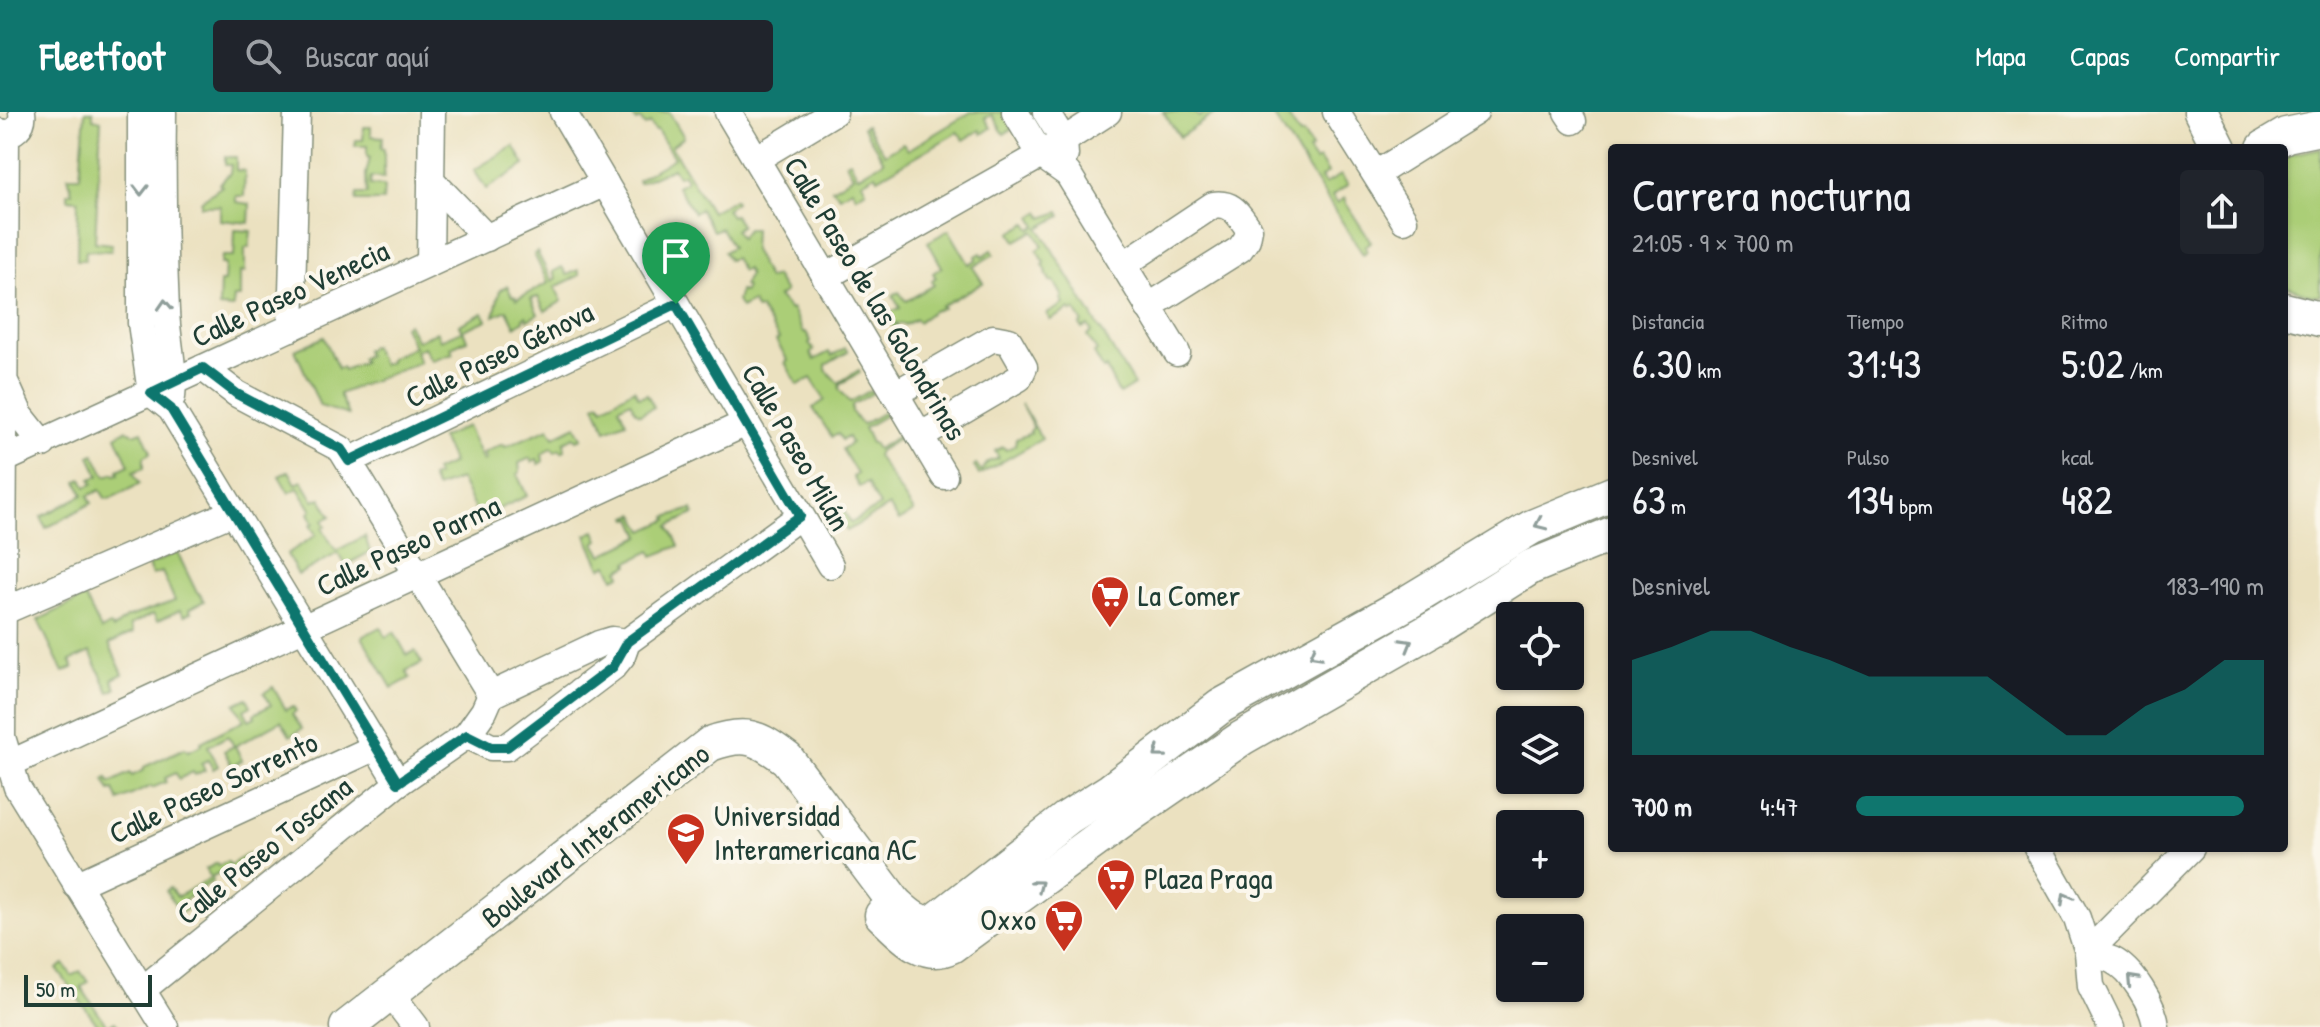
<!DOCTYPE html>
<html lang="es">
<head>
<meta charset="utf-8">
<style>
	:root { --surface:#171b24; --page:#20242c; --text:#f1f3f6; --muted:#9ea1a6; --accent:#0f766e }
	body { margin:0; font-family:"Patrick Hand",sans-serif; background:var(--page); color:var(--text); height:100vh; display:flex; flex-direction:column; font-size:30px; white-space:nowrap }
	* { box-sizing:border-box; margin:0 }
	p { font-size:26px; color:var(--muted) }
	.icon { flex:none; width:44px; height:44px; fill:none; stroke:currentColor; stroke-width:2; stroke-linecap:round; stroke-linejoin:round }
	.map { position:relative; flex:1; overflow:hidden }
	.details { position:absolute; left:1608px; top:32px; width:680px; height:708px; display:flex; flex-direction:column; background:var(--surface); border-radius:8px; box-shadow:0 2px 6px #0004 }
	.details>* { flex:none }
	.fabs { position:absolute; left:1496px; top:490px; display:grid; gap:16px }
	.fabs a { display:grid; place-items:center; width:88px; height:88px; border-radius:8px; background:var(--surface); box-shadow:0 2px 6px #0004; font-size:40px }
	.scale { position:absolute; left:24px; bottom:20px; width:128px; box-sizing:border-box; padding-left:8px; border:4px solid #1f3d34; border-top:0; font-size:22px; line-height:28px; white-space:nowrap; color:#1f3d34; -webkit-text-stroke:6px #fbf7ec; paint-order:stroke }
	.pin { position:absolute; display:grid; place-items:center; width:68px; height:68px; color:#fff; margin:-82px -34px; border-radius:50% 50% 50% 0; rotate:-45deg; box-shadow:0 0 8px #0007 }
	.pin .icon { rotate:45deg }
	.round { display:grid; place-items:center; flex:none; width:84px; height:84px; border-radius:8px; background:var(--page) }
	.summary { display:flex; align-items:center; justify-content:space-between; height:136px; padding:0 24px }
	h1 { font-size:44px; font-weight:600; line-height:60px }
	.stats { display:grid; grid-template-columns:repeat(3,1fr); gap:12px; height:136px; padding:8px 24px }
	.stats div { display:grid; align-content:center }
	.stats b { font-size:40px; font-weight:600 }
	.stats small { font-size:22px; font-weight:400 }
	.stats p { font-size:22px }
	.chart { height:224px; padding:16px 24px }
	.chart p { display:flex; justify-content:space-between }
	.chart svg { width:100%; height:144px; margin-top:8px; fill:var(--accent); opacity:.7 }
	ul { padding:0 24px; list-style:none; font-size:26px }
	li { display:grid; grid-template-columns:128px 96px 1fr; align-items:center; height:60px }
	li i { height:20px; border-radius:10px; background:var(--accent) }
	header { display:flex; align-items:center; gap:48px; box-sizing:border-box; height:112px; padding:0 40px; background:var(--accent); color:#fff }
	header strong { font-size:38px }
	nav { display:flex; gap:44px; margin-inline-start:auto; font-size:28px }
	.search { width:560px; height:72px; background:var(--page); display:flex; align-items:center; gap:20px; box-sizing:border-box; padding:0 28px; border-radius:8px; color:var(--muted); font-size:30px }
	.map>svg:first-child { display:block }
	.green { fill:#abce77; stroke:#658656; stroke-width:2 }
	.lines { fill:none; stroke-linecap:round; stroke-linejoin:round }
	.minor-casing { stroke:#858f7a; stroke-width:29 }
	.major-casing { stroke:#858f7a; stroke-width:37 }
	.minor { stroke:#fff; stroke-width:26 }
	.major { stroke:#fff; stroke-width:34 }
	.oneway { stroke:#8f9e9a }
	.route-casing { stroke:#fff; stroke-width:16 }
	.route { stroke:#0f766e; stroke-width:10 }
	.labels { text-anchor:middle; dominant-baseline:central; stroke-width:8; stroke-linejoin:round; paint-order:stroke }
	.street-label { font-size:30px; fill:#1f3d34; stroke:#fbf7ec }
	.poi-label { font-size:30px; fill:#1f3d34; stroke:#fbf7ec; text-anchor:start }
</style>
</head>
<body>
<header>
<strong>Fleetfoot</strong>
<div class="search"><svg class="icon" aria-label="search" viewBox="0 0 24 24"><circle cx="10" cy="10" r="6"/><path d="M15 15l6 6"/></svg>Buscar aquí</div>
<nav><a>Mapa</a><a>Capas</a><a>Compartir</a></nav>
</header>
<div class="map">
<svg width="2320" height="915" viewBox="0 0 2320 915">
	<rect width="100%" height="100%" fill="#fbf7ec"/>
	<filter id="ink" filterUnits="userSpaceOnUse"><feTurbulence type="fractalNoise" baseFrequency=".0125" numOctaves="2"/><feDisplacementMap in="SourceGraphic" scale="16" xChannelSelector="R" yChannelSelector="G"/><feConvolveMatrix kernelMatrix="1 2 1 2 8 2 1 2 1" color-interpolation-filters="sRGB"/></filter>
	<filter id="wash" filterUnits="userSpaceOnUse"><feTurbulence type="fractalNoise" baseFrequency=".006" numOctaves="4" result="noise"/><feDisplacementMap in="SourceGraphic" scale="32" xChannelSelector="R" yChannelSelector="G"/><feGaussianBlur stdDeviation="1.8" result="paint"/><feColorMatrix in="noise" values="0 0 0 0 0 0 0 0 0 0 0 0 0 0 0 0 0 1.4 0 .05"/><feComposite in="paint" operator="in"/></filter>
	<g filter="url(#wash)">
		<rect width="100%" height="100%" fill="#ebe1c0"/>
		<g class="green">
			<polygon points="85,0 93,0 93,7 101,8 95,130 112,132 111,139 86,138 85,148 77,148 78,88 68,87 68,80 72,80 68,64 80,64"/>
			<polygon points="631,0 669,0 684,25 671,34 711,100 734,87 736,90 726,97 731,104 734,103 741,113 735,118 740,126 747,117 754,117 753,138 768,167 775,164 785,180 778,185 790,198 792,197 803,221 806,220 811,229 809,231 814,238 810,241 814,248 829,240 832,244 845,236 848,240 826,253 826,258 838,271 859,258 860,261 840,272 839,277 850,290 871,278 873,281 852,293 852,300 858,309 863,312 884,300 886,303 864,316 871,331 873,331 877,337 899,324 900,326 879,339 877,344 914,400 899,409 889,394 847,419 834,398 841,394 851,411 880,394 867,371 859,375 853,365 857,362 842,337 851,331 848,325 842,328 838,322 832,325 813,296 825,288 811,266 798,273 785,251 788,249 776,229 779,227 760,197 757,198 752,190 741,196 737,189 740,179 744,180 746,175 743,174 749,162 746,157 742,159 734,146 729,148 724,140 732,135 721,116 713,119 700,97 694,101 677,74 686,69 683,62 678,64 673,56 639,71 638,68 674,46 657,18 655,19 650,11 645,14 640,7 636,9"/>
			<polygon points="971,0 1006,0 1015,15 1004,22 992,3 985,6 991,16 982,22 980,18 964,28 958,20 878,66 876,62 862,70 866,78 856,84 852,77 840,84 832,77 853,64 846,51 850,49 858,64 884,49 863,15 866,13 885,42 903,31 908,38"/>
			<polygon points="1163,0 1195,0 1199,5 1207,0 1217,0 1180,25"/>
			<polygon points="1271,0 1285,0 1300,23 1303,22 1312,36 1308,39 1315,49 1319,47 1328,61 1321,66 1325,72 1341,63 1348,73 1332,84 1337,91 1345,86 1346,89 1345,90 1371,130 1365,134 1367,139 1363,142"/>
			<polygon points="364,15 371,15 371,24 383,25 381,36 384,37 384,66 371,65 370,73 384,74 383,89 356,89 357,82 367,82 366,62 370,46 367,45 367,34 355,34 356,28 363,28"/>
			<polygon points="514,34 525,53 486,77 474,58"/>
			<polygon points="2316,37 2320,37 2320,184 2312,184 2284,174 2284,47 2292,42"/>
			<polygon points="225,45 236,45 236,58 245,59 244,84 236,84 236,90 250,92 249,111 220,108 220,94 201,94 201,89 222,74 219,72 230,61 231,53 225,53"/>
			<polygon points="1040,100 1043,106 1059,100 1061,104 1039,116 1134,273 1119,282 1106,256 1103,257 1094,241 1097,239 1087,224 1092,220 1088,214 1082,217 1080,213 1083,211 1075,198 1072,200 1070,197 1050,208 1047,202 1064,192 1061,187 1063,185 1054,169 1051,170 1046,162 1047,160 1043,153 1045,151 1037,138 1043,134 1034,119 1016,129 1011,121 1027,111 1031,117 1037,114 1032,105"/>
			<polygon points="235,118 251,119 249,135 245,136 245,160 240,160 240,185 234,185 233,196 219,195 220,170 224,170 225,152 221,152 222,144 234,144"/>
			<polygon points="949,118 969,152 977,147 976,144 981,141 983,144 992,138 994,142 973,155 983,171 941,194 943,196 933,199 918,210 916,207 905,213 895,211 900,220 898,222 885,202 900,196 893,184 899,180 906,189 934,173 932,169 936,166 933,161 942,155 928,130"/>
			<polygon points="537,140 552,169 556,166 553,160 562,155 567,163 578,158 580,163 555,175 562,189 545,199 538,185 531,187 538,202 528,208 526,204 523,206 524,209 515,214 507,198 494,204 500,178 507,174 512,184 515,184 517,187 548,171 534,142"/>
			<polygon points="483,201 487,208 463,218 467,228 451,235 453,241 431,248 424,235 415,239 420,250 339,282 348,303 320,294 295,238 324,225 338,257 342,255 344,258 363,250 361,246 367,243 365,238 373,234 382,253 389,250 389,246 414,235 404,214 408,212 417,229 437,220 440,228 462,219 459,213"/>
			<polygon points="634,277 639,285 647,282 654,295 640,302 635,299 630,289 619,295 626,310 606,318 595,293 600,290 603,295"/>
			<polygon points="1021,292 1042,327 979,363 974,354 976,352 981,359 988,350 999,346 995,339 1003,335 1006,338 1015,333 1016,327 1031,321 1030,319 1033,316"/>
			<polygon points="467,314 483,349 486,347 483,341 503,332 505,335 549,316 554,325 576,314 582,326 577,328 574,325 564,330 565,338 562,340 560,337 555,340 552,336 542,342 543,350 539,352 537,347 532,350 530,346 519,351 520,360 517,362 527,384 479,406 460,367 436,376 431,366 436,364 435,359 453,351 441,326"/>
			<polygon points="126,318 134,322 142,319 151,340 144,345 144,356 133,360 140,372 109,387 105,386 100,378 88,384 92,391 46,416 41,405 83,383 77,369 82,367 86,375 93,372 91,367 99,364 90,344 94,342 106,364 114,361 115,363 119,362 118,358 129,353 116,324"/>
			<polygon points="289,359 296,372 302,369 314,389 321,386 331,404 323,408 326,414 322,416 336,439 365,424 370,440 346,453 338,441 298,463 287,442 316,423 310,413 314,411 309,401 312,399 298,376 289,381 279,364"/>
			<polygon points="692,397 694,402 669,414 679,434 653,444 651,439 628,450 629,453 619,458 621,463 614,466 608,453 601,456 586,423 595,419 599,428 595,431 602,443 641,424 633,406 629,407 628,405 635,402 644,419 668,408 667,405"/>
			<polygon points="177,440 197,481 199,481 204,489 189,497 191,500 184,504 180,498 157,509 153,502 130,513 133,521 109,532 123,562 112,567 116,577 109,580 90,540 70,549 73,556 63,560 38,508 85,485 101,518 110,513 113,517 126,506 175,489 162,460 152,463 148,454"/>
			<polygon points="380,515 386,525 394,520 407,543 415,539 422,551 406,559 410,566 392,576 362,525"/>
			<polygon points="273,575 286,598 293,594 296,599 292,602 302,617 290,624 281,609 235,634 242,648 232,654 224,639 234,634 228,624 208,634 218,654 213,657 208,648 201,651 205,658 195,663 193,660 179,667 176,661 165,666 166,670 152,676 151,674 119,689 114,678 110,679 104,668 107,666 110,671 130,661 132,664 144,658 144,655 185,636 188,639 202,633 201,630 244,608 235,592 247,586 251,594 244,598 249,608 255,605 254,602 271,593 264,581"/>
			<polygon points="250,741 255,748 245,754 245,756 230,767 224,758 211,765 213,769 184,788 189,796 180,801 166,779 170,776 177,785 211,766 206,757 217,751 219,754 227,749 230,753"/>
			<polygon points="64,852 72,864 80,859 88,870 81,875 107,914 115,910 119,915 99,915 57,857"/>
		</g>
	</g>
	<g filter="url(#ink)">
		<g class="lines">
			<defs>
				<g id="minor">
					<polyline points="141,0 141,211 151,281 171,297 398,671"/>
					<path d="M 163,0 C 162,66 163,132 166,199 C 167,227 175,256 172,285"/>
					<polyline points="563,0 830,453"/>
					<polyline points="728,0 944,364"/>
					<polyline points="1015,0 1041,43 1068,62 1177,241"/>
					<polyline points="1046,0 1064,29 1065,43"/>
					<polyline points="1336,0 1404,108"/>
					<polyline points="1567,0 1573,9"/>
					<path d="M 0,20 C 14,24 24,14 22,0"/>
					<polyline points="6,22 2,625 17,675 165,915"/>
					<polyline points="756,47 834,0"/>
					<polyline points="1376,62 1475,0"/>
					<polyline points="431,68 487,126"/>
					<polyline points="430,151 432,0"/>
					<path d="M 1123,153 L 1213,93 C 1233,90 1238,102 1249,117 L 1247,127 L 1240,137 L 1148,195"/>
					<polyline points="825,165 1041,43 1108,0"/>
					<polyline points="291,216 297,0"/>
					<polyline points="203,256 237,282 341,337 491,583"/>
					<polyline points="7,274 20,303 43,332"/>
					<polyline points="895,282 993,226 1009,229 1024,255 1019,266 920,324"/>
					<polyline points="3,348 605,71"/>
					<polyline points="349,349 676,192"/>
					<polyline points="2,500 233,400"/>
					<polyline points="467,623 491,635 507,635 613,555 622,544 627,530 800,404"/>
					<polyline points="9,652 746,311"/>
					<polyline points="2037,736 2077,806 2088,840 2091,874 2111,915"/>
					<polyline points="76,773 376,635"/>
					<polyline points="2088,840 2191,736"/>
					<path d="M 2088,840 C 2095,842 2104,845 2112,848 C 2132,858 2154,893 2156,915"/>
					<polyline points="142,878 398,671 467,623 484,599 491,583 599,532 612,528 627,530"/>
					<polyline points="400,894 416,915"/>
				</g>
				<g id="major">
					<polyline points="2201,0 2219,36"/>
					<polyline points="2264,36 2286,23 2320,16"/>
					<polyline points="2284,198 2320,207"/>
					<path d="M 882,803 C 901,821 923,848 951,834 L 1133,701 L 1242,626 L 1436,515 L 1531,455 L 1612,422"/>
					<path d="M 347,915 L 710,632 C 746,619 758,625 787,647 L 895,791 C 907,802 917,813 934,810 L 1067,706 L 1111,678 L 1221,594 L 1405,492 L 1532,415 L 1612,382"/>
				</g>
			</defs>
			<use href="#minor" class="minor-casing"/>
			<use href="#major" class="major-casing"/>
			<use href="#minor" class="minor"/>
			<use href="#major" class="major"/>
		</g>
		<defs><path id="oneway-chevron" d="M-2-3.5L2.5 0L-2 3.5" fill="none" stroke-width="1.6" stroke-linecap="round" stroke-linejoin="round" transform="scale(2)"/></defs>
		<g class="oneway">
			<use href="#oneway-chevron" transform="translate(141 78) rotate(90)"/>
			<use href="#oneway-chevron" transform="translate(165 193) rotate(-93)"/>
			<use href="#oneway-chevron" transform="translate(1540 412) rotate(156)"/>
			<use href="#oneway-chevron" transform="translate(1407 532) rotate(-30)"/>
			<use href="#oneway-chevron" transform="translate(1315 542) rotate(151)"/>
			<use href="#oneway-chevron" transform="translate(1159 641) rotate(143)"/>
			<use href="#oneway-chevron" transform="translate(1038 773) rotate(-37)"/>
			<use href="#oneway-chevron" transform="translate(2066 786) rotate(-119)"/>
			<use href="#oneway-chevron" transform="translate(2132 868) rotate(-133)"/>
		</g>
	</g>
	<g class="lines" filter="url(#ink)">
		<defs>
			<polygon id="route" points="676,192 800,404 627,530 613,555 507,635 491,635 467,623 398,671 171,297 151,281 203,256 237,282 341,337 349,349"/>
		</defs>
		<use href="#route" class="route-casing"/>
		<use href="#route" class="route"/>
	</g>
	<defs>
		<symbol id="supermarket-pin" viewBox="-11 -11 22 30"><path d="M0 17L-7.5 6A9.5 9.5 0 1 1 7.5 6Z" fill="#c8321e" stroke="#fbf7ec"/><path d="M-6-5.5h2.5l.6 2H6L4.5 2H-2.5L-4.4-4H-6ZM-1.5 3.2a1.3 1.3 0 1 0 .1 0ZM3 3.2a1.3 1.3 0 1 0 .1 0Z" fill="#fff"/></symbol>
		<symbol id="university-pin" viewBox="-11 -11 22 30"><path d="M0 17L-7.5 6A9.5 9.5 0 1 1 7.5 6Z" fill="#c8321e" stroke="#fbf7ec"/><path d="M0-5L7-2L0 1L-7-2ZM-4 1L0 2.5L4 1V4Q0 6-4 4Z" fill="#fff"/></symbol>
	</defs>
	<g fill-rule="evenodd">
		<use href="#supermarket-pin" x="1088" y="461" width="44" height="60"/>
		<use href="#university-pin" x="664" y="698" width="44" height="60"/>
		<use href="#supermarket-pin" x="1094" y="744" width="44" height="60"/>
		<use href="#supermarket-pin" x="1042" y="785" width="44" height="60"/>
	</g>
	<g class="labels">
		<g class="street-label">
			<text transform="translate(290 181) rotate(-25)">Calle Paseo Venecia</text>
			<text transform="translate(876 186) rotate(59)">Calle Paseo de las Golondrinas</text>
			<text transform="translate(499 242) rotate(-26)">Calle Paseo Génova</text>
			<text transform="translate(797 335) rotate(60)">Calle Paseo Milán</text>
			<text transform="translate(408 433) rotate(-25)">Calle Paseo Parma</text>
			<text transform="translate(213 675) rotate(-25)">Calle Paseo Sorrento</text>
			<text transform="translate(595 723) rotate(-38)">Boulevard Interamericano</text>
			<text transform="translate(264 738) rotate(-39)">Calle Paseo Toscana</text>
		</g>
		<g class="poi-label">
			<text x="1138" y="483">La Comer</text>
			<text x="714" y="703">Universidad<tspan x="714" dy="34">Interamericana AC</tspan></text>
			<text x="1144" y="766">Plaza Praga</text>
			<text x="1036" y="807" text-anchor="end">Oxxo</text>
		</g>
	</g>
</svg>
<div class="fabs">
<a><svg class="icon" aria-label="locate" viewBox="0 0 24 24"><circle cx="12" cy="12" r="6"/><path d="M12 2v4M12 18v4M2 12h4M18 12h4"/></svg></a>
<a><svg class="icon" aria-label="layers" viewBox="0 0 24 24"><path d="M12 4l9 5-9 5-9-5zM3 14l9 5 9-5"/></svg></a>
<a>+</a>
<a>−</a>
</div>
<div class="scale">50 m</div>
<div class="pin" style="left:676px;top:192px;background:#1e9e55"><svg class="icon" aria-label="arrive" viewBox="0 0 24 24"><path d="M6 21V4h12l-3 4 3 4H6"/></svg></div>
<section class="details">
<div class="summary"><div><h1>Carrera nocturna</h1><p>21:05 · 9 × 700 m</p></div><a class="round"><svg class="icon" aria-label="share" viewBox="0 0 24 24"><path d="M12 15V3M7 8l5-5 5 5M5 13v7h14v-7"/></svg></a></div>
<div class="stats">
<div><p>Distancia</p><b>6.30<small> km</small></b></div>
<div><p>Tiempo</p><b>31:43</b></div>
<div><p>Ritmo</p><b>5:02<small> /km</small></b></div>
</div>
<div class="stats">
<div><p>Desnivel</p><b>63<small> m</small></b></div>
<div><p>Pulso</p><b>134<small> bpm</small></b></div>
<div><p>kcal</p><b>482</b></div>
</div>
<div class="chart"><p><span>Desnivel</span>183–190 m</p>
<svg viewBox="0 0 160 44" preserveAspectRatio="none"><path d="M0 44V15L10 11L20 6L30 6L40 11L50 15L60 20L70 20L80 20L90 20L100 29L110 38L120 38L130 29L140 24L150 15L160 15V44z"/></svg>
</div>
<ul>
<li><b>700 m</b>4:47<i style="width:95%"></i></li>
</ul>
</section>
</div>
</body>
</html>
